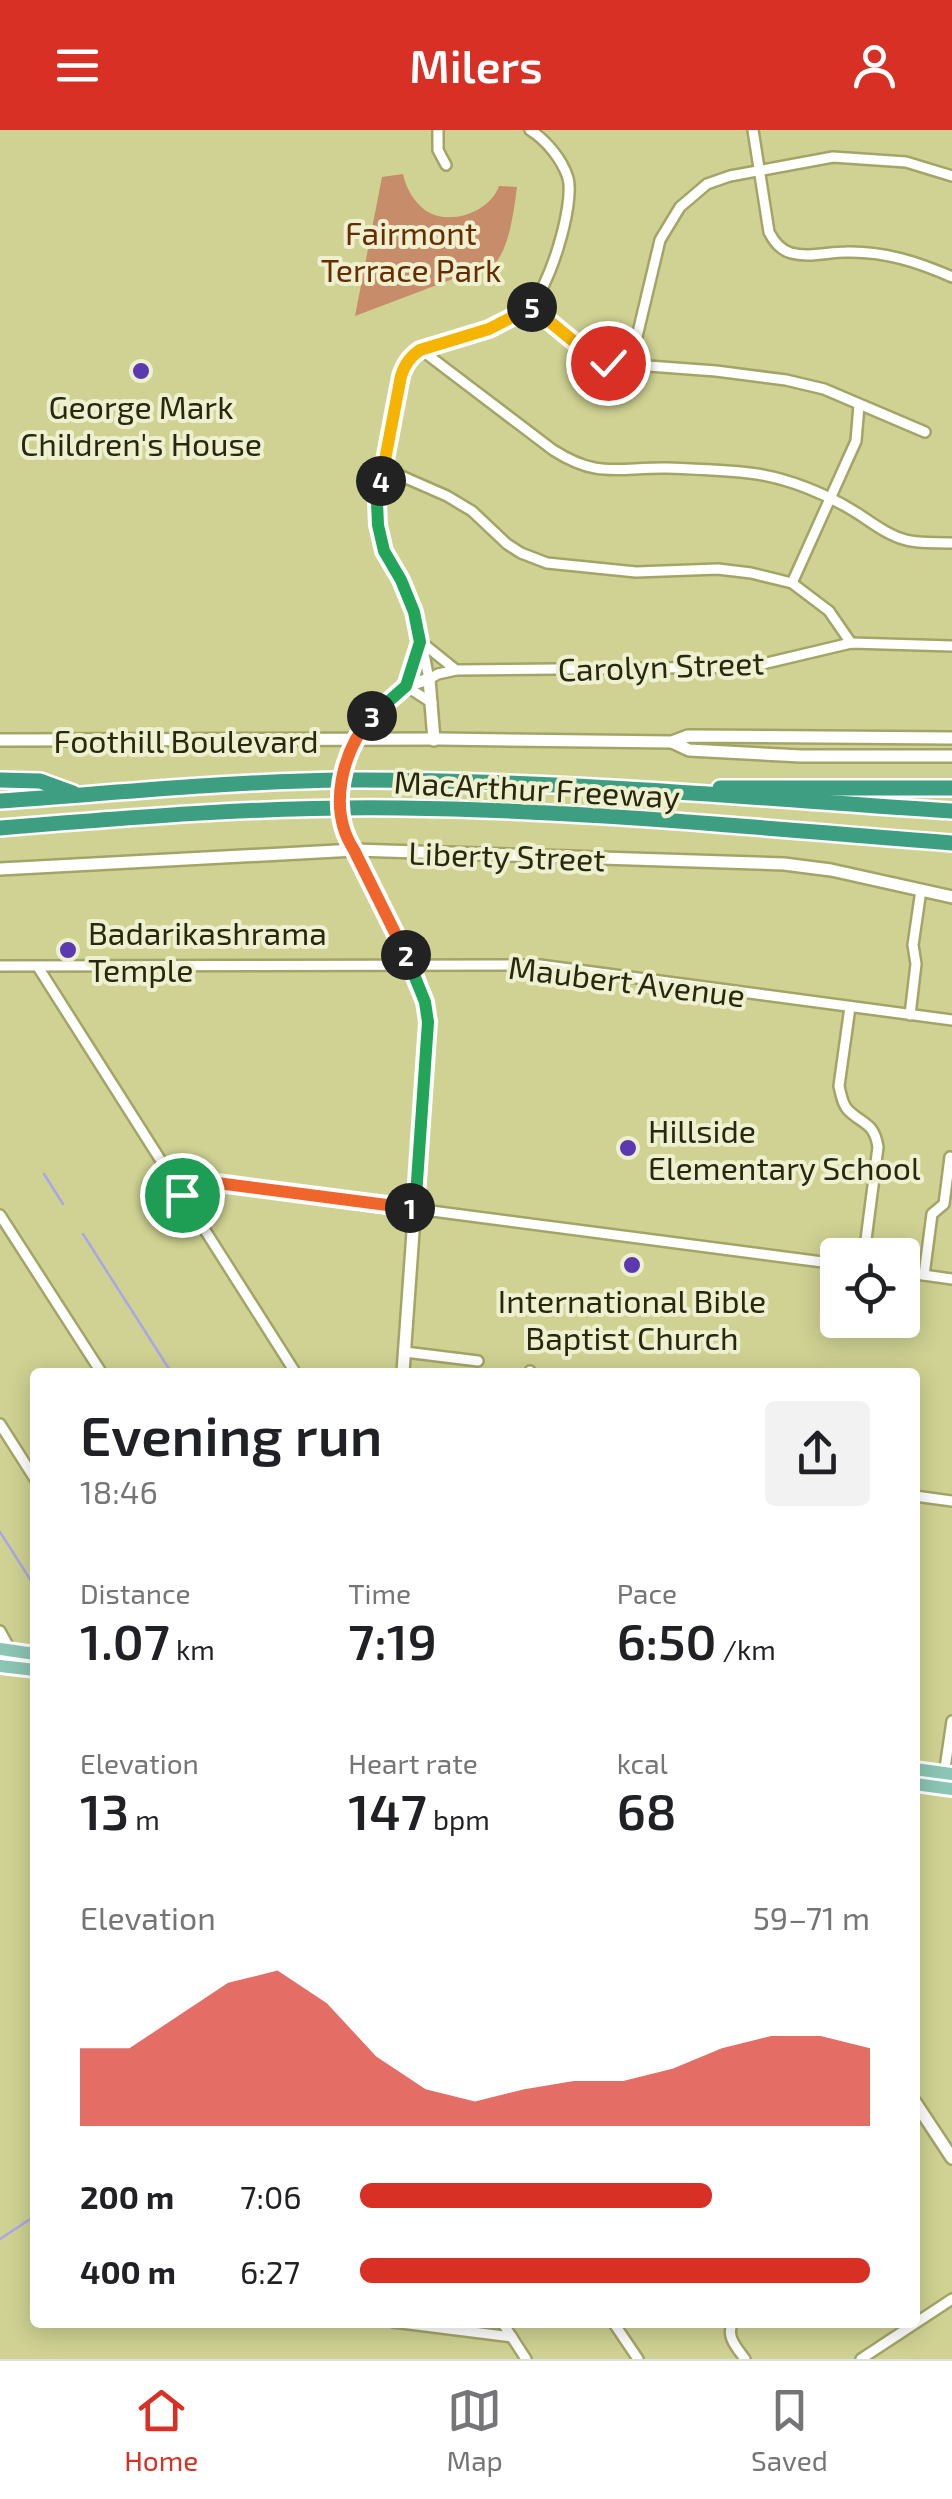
<!DOCTYPE html>
<html lang="en">
<head>
<meta charset="utf-8">
<style>
	:root { --surface:#fff; --page:#f2f2f2; --text:#202124; --muted:#757577; --line:#e0e0e0; --accent:#d93025 }
	body { margin:0; font-family:"Exo 2",sans-serif; background:var(--page); color:var(--text); height:100vh; display:flex; flex-direction:column; font-size:38px; white-space:nowrap }
	* { box-sizing:border-box; margin:0 }
	p { font-size:32px; color:var(--muted) }
	.icon { flex:none; width:55px; height:55px; fill:none; stroke:currentColor; stroke-width:2; stroke-linecap:round; stroke-linejoin:round }
	.map { position:relative; flex:1; overflow:hidden }
	.panel { position:absolute; left:30px; top:1238px; width:890px; height:960px; display:flex; flex-direction:column; background:var(--surface); border-radius:10px; box-shadow:0 5px 25px #0003 }
	.panel>* { flex:none }
	.controls { position:absolute; left:820px; top:1108px; display:grid; gap:20px }
	.controls a { display:grid; place-items:center; width:100px; height:100px; border-radius:10px; background:var(--surface); box-shadow:0 5px 25px #0003; font-size:50px }
	.pin { position:absolute; display:grid; place-items:center; width:85px; height:85px; color:#fff; margin:-42px; border:5px solid #fff; border-radius:50%; box-shadow:0 2px 10px #0007 }
	.km { position:absolute; width:50px; height:50px; margin:-25px; border-radius:50%; background:#222; color:#fff; font-size:28px; line-height:50px; text-align:center }
	.round { display:grid; place-items:center; flex:none; width:105px; height:105px; border-radius:10px; background:var(--page) }
	.overview { display:flex; align-items:center; justify-content:space-between; height:170px; padding:0 50px }
	h1 { font-size:55px; font-weight:600; line-height:75px }
	.stats { display:grid; grid-template-columns:repeat(3,1fr); gap:15px; height:170px; padding:10px 50px }
	.stats div { display:grid; align-content:center }
	.stats b { font-size:50px; font-weight:600 }
	.stats small { font-size:28px; font-weight:400 }
	.stats p { font-size:28px }
	.chart { height:280px; padding:20px 50px }
	.chart p { display:flex; justify-content:space-between }
	.chart svg { width:100%; height:180px; margin-top:10px; fill:var(--accent); opacity:.7 }
	ul { padding:0 50px; list-style:none; font-size:32px }
	li { display:grid; grid-template-columns:160px 120px 1fr; align-items:center; height:75px }
	li i { height:25px; border-radius:12px; background:var(--accent) }
	header { display:flex; justify-content:space-between; align-items:center; height:130px; padding:0 50px; background:var(--accent); color:#fff; font-size:45px; font-weight:600 }
	.dock { display:flex; justify-content:space-around; align-items:center; height:140px; border-top:2px solid var(--line); background:var(--surface); font-size:28px; color:var(--muted) }
	.dock a { display:grid; justify-items:center; gap:5px }
	.dock .on { color:var(--accent) }
	.map>svg:first-child { display:block }
	.green { fill:#c78c6a }
	.lines { fill:none; stroke-linecap:round; stroke-linejoin:round }
	.stream { stroke:#aea5e8; stroke-width:2.5 }
	.street-casing { stroke:#a3a567; stroke-width:14 }
	.secondary-casing { stroke:#a3a567; stroke-width:16 }
	.primary-casing { stroke:#fff; stroke-width:18 }
	.highway-casing { stroke:#fff; stroke-width:20 }
	.street { stroke:#fff; stroke-width:9 }
	.secondary { stroke:#fff; stroke-width:11 }
	.primary { stroke:#8bc5b3; stroke-width:12 }
	.highway { stroke:#3e9e81; stroke-width:15 }
	.secondary-bridge-casing { stroke:#a3a567; stroke-width:16; stroke-linecap:butt }
	.secondary-bridge { stroke:#fff; stroke-width:11 }
	.split-1-casing { stroke:#fff; stroke-width:20 }
	.split-2-casing { stroke:#fff; stroke-width:20 }
	.split-3-casing { stroke:#fff; stroke-width:20 }
	.split-4-casing { stroke:#fff; stroke-width:20 }
	.split-5-casing { stroke:#fff; stroke-width:20 }
	.split-6-casing { stroke:#fff; stroke-width:20 }
	.split-1 { stroke:#f0652b; stroke-width:12 }
	.split-2 { stroke:#22a559; stroke-width:12 }
	.split-3 { stroke:#f0652b; stroke-width:12 }
	.split-4 { stroke:#22a559; stroke-width:12 }
	.split-5 { stroke:#f5b400; stroke-width:12 }
	.split-6 { stroke:#f5b400; stroke-width:12 }
	.poi-dot { fill:#5a39b1; stroke:#eef0d0; stroke-width:4 }
	.labels { text-anchor:middle; dominant-baseline:central; stroke-width:8; stroke-linejoin:round; paint-order:stroke }
	.park-label { font-size:32px; fill:#682c00; stroke:#eef0d0 }
	.poi-label { font-size:32px; fill:#28280f; stroke:#eef0d0 }
	.street-label { font-size:32px; fill:#28280f; stroke:#eef0d0 }
</style>
</head>
<body>
<header><svg class="icon" aria-label="menu" viewBox="0 0 24 24"><path d="M4 6h16M4 12h16M4 18h16"/></svg>Milers<svg class="icon" aria-label="person" viewBox="0 0 24 24"><circle cx="12" cy="8" r="4"/><path d="M4 21q1-7 8-7t8 7"/></svg></header>
<div class="map">
<svg width="952" height="2229" viewBox="0 0 952 2229">
	<rect width="100%" height="100%" fill="#cfd292"/>
	<path class="green" d="M 403,44 C 406,59 416,76 430,83 C 454,95 491,80 499,56 L 517,57 C 514,80 509,126 489,139 L 487,136 L 355,186 L 382,47 Z"/>
	<g class="lines">
		<g class="stream">
			<polyline points="44,1044 63,1074"/>
			<polyline points="83,1104 171,1242"/>
			<polyline points="0,1402 35,1457"/>
			<polyline points="0,2109 35,2086"/>
		</g>
		<defs>
			<g id="street">
				<polyline points="438,0 438,20 446,35"/>
				<path d="M 530,0 C 546,10 562,29 568,48 C 575,74 549,161 528,178 C 499,202 455,208 420,219 C 410,227 405,234 401,246 C 393,287 374,353 377,393 C 381,425 403,450 413,480 C 421,501 424,526 429,549 L 438,544 L 456,540 L 750,537 L 851,513 L 952,516"/>
				<path d="M 753,0 L 769,102 C 774,112 780,120 791,123 C 809,128 828,122 846,122 C 884,121 918,132 952,147"/>
				<polyline points="531,177 589,224 608,233 716,241 786,250 824,259 925,302"/>
				<path d="M 420,219 L 553,320 C 597,348 615,338 664,338 C 694,339 727,340 757,344 C 789,349 824,363 852,380 C 869,390 886,405 906,410 C 920,414 937,412 952,413"/>
				<polyline points="630,236 660,110 680,77 707,54 730,46 833,27 906,32 952,46"/>
				<polyline points="383,338 447,366 472,381 507,414 521,423 547,433 636,442 718,439 751,443 792,453 829,481 851,513"/>
				<polyline points="792,453 856,311 859,275"/>
				<polyline points="432,573 406,556 420,511 456,540"/>
				<polyline points="0,836 540,835 952,890"/>
				<polyline points="38,837 295,1242"/>
				<path d="M 850,877 L 839,956 C 841,964 842,974 848,980 C 863,995 874,992 878,1017 L 864,1125"/>
				<polyline points="910,885 916,834 913,815 921,760"/>
				<polyline points="171,1047 838,1134"/>
				<polyline points="0,1085 101,1242"/>
				<polyline points="902,1142 952,1149"/>
				<polyline points="924,1145 932,1084 944,1074 950,1027"/>
				<polyline points="405,1222 478,1231"/>
				<polyline points="530,1242 530,1241"/>
				<polyline points="0,1294 35,1349"/>
				<polyline points="915,1366 952,1371"/>
				<polyline points="0,1501 11,1521"/>
				<polyline points="944,1645 952,1591"/>
				<polyline points="393,2192 512,2207"/>
				<polyline points="502,2192 526,2229"/>
				<polyline points="613,2192 638,2229"/>
				<path d="M 733,2192 C 725,2206 737,2218 745,2229"/>
				<polyline points="861,2229 952,2169"/>
			</g>
			<g id="secondary">
				<polyline points="377,581 406,556 429,549 434,610"/>
				<polyline points="0,610 439,609 672,612 688,606 952,608"/>
				<polyline points="672,612 689,620 801,626 952,626"/>
				<polyline points="351,715 411,835 425,872 428,892 403,1242"/>
				<polyline points="0,739 355,720 784,734 831,740 952,767"/>
				<polyline points="915,1972 952,2028"/>
			</g>
			<g id="primary">
				<polyline points="0,1519 35,1524"/>
				<polyline points="0,1536 35,1540"/>
				<polyline points="915,1639 952,1644"/>
				<polyline points="915,1654 952,1659"/>
			</g>
			<g id="highway">
				<polyline points="0,650 40,651 73,663"/>
				<polyline points="720,658 952,658"/>
				<path d="M 0,671 C 116,663 231,651 347,650 C 549,649 751,668 952,681"/>
				<path d="M 0,698 C 133,687 267,676 401,678 C 585,680 768,699 952,713"/>
			</g>
		</defs>
		<use href="#street" class="street-casing"/>
		<use href="#secondary" class="secondary-casing"/>
		<use href="#primary" class="primary-casing"/>
		<use href="#highway" class="highway-casing"/>
		<use href="#street" class="street"/>
		<use href="#secondary" class="secondary"/>
		<use href="#primary" class="primary"/>
		<use href="#highway" class="highway"/>
		<defs>
			<path id="secondary-bridge" d="M 346,708 C 335,661 344,617 377,581"/>
		</defs>
		<use href="#secondary-bridge" class="secondary-bridge-casing"/>
		<use href="#secondary-bridge" class="secondary-bridge"/>
	</g>
	<g class="lines">
		<defs>
			<polyline id="split-1" points="182,1065 171,1047 410,1078"/>
			<polyline id="split-2" points="406,825 425,872 428,892 416,1066 414,1079 410,1078"/>
			<path id="split-3" d="M 372,586 C 342,621 327,679 354,720 L 406,825"/>
			<polyline id="split-4" points="372,586 406,556 420,512 414,482 401,450 384,421 378,395 377,372 381,351"/>
			<path id="split-5" d="M 381,351 L 401,246 C 405,234 410,227 420,220 L 489,199 L 532,177"/>
			<polyline id="split-6" points="532,177 589,224 608,233"/>
		</defs>
		<use href="#split-1" class="split-1-casing"/>
		<use href="#split-2" class="split-2-casing"/>
		<use href="#split-3" class="split-3-casing"/>
		<use href="#split-4" class="split-4-casing"/>
		<use href="#split-5" class="split-5-casing"/>
		<use href="#split-6" class="split-6-casing"/>
		<use href="#split-1" class="split-1"/>
		<use href="#split-2" class="split-2"/>
		<use href="#split-3" class="split-3"/>
		<use href="#split-4" class="split-4"/>
		<use href="#split-5" class="split-5"/>
		<use href="#split-6" class="split-6"/>
	</g>
	<g class="poi-dot">
		<circle cx="141" cy="241" r="10"/>
		<circle cx="68" cy="820" r="10"/>
		<circle cx="628" cy="1018" r="10"/>
		<circle cx="632" cy="1135" r="10"/>
	</g>
	<g class="labels">
		<g class="park-label">
			<text x="411" y="102">Fairmont<tspan x="411" dy="37">Terrace Park</tspan></text>
		</g>
		<g class="poi-label">
			<text x="141" y="276">George Mark<tspan x="141" dy="37">Children's House</tspan></text>
			<text x="88" y="802" text-anchor="start">Badarikashrama<tspan x="88" dy="37">Temple</tspan></text>
			<text x="648" y="1000" text-anchor="start">Hillside<tspan x="648" dy="37">Elementary School</tspan></text>
			<text x="632" y="1170">International Bible<tspan x="632" dy="37">Baptist Church</tspan></text>
		</g>
		<g class="street-label">
			<text transform="translate(661 535) rotate(-2)">Carolyn Street</text>
			<text x="186" y="610">Foothill Boulevard</text>
			<text transform="translate(537 658) rotate(3)">MacArthur Freeway</text>
			<text transform="translate(507 725) rotate(2)">Liberty Street</text>
			<text transform="translate(627 850) rotate(7)">Maubert Avenue</text>
		</g>
	</g>
</svg>
<div class="controls">
<a><svg class="icon" aria-label="locate" viewBox="0 0 24 24"><circle cx="12" cy="12" r="6"/><path d="M12 2v4M12 18v4M2 12h4M18 12h4"/></svg></a>
</div>
<div class="pin" style="left:182px;top:1065px;background:#1e9e55"><svg class="icon" aria-label="arrive" viewBox="0 0 24 24"><path d="M6 21V4h12l-3 4 3 4H6"/></svg></div>
<div class="pin" style="left:608px;top:233px;background:#d93025"><svg class="icon" aria-label="check" viewBox="0 0 24 24"><path d="M5 12l5 5 9-10"/></svg></div>
<b class="km" style="left:410px;top:1078px">1</b>
<b class="km" style="left:406px;top:825px">2</b>
<b class="km" style="left:372px;top:586px">3</b>
<b class="km" style="left:381px;top:351px">4</b>
<b class="km" style="left:532px;top:177px">5</b>
<section class="panel">
<div class="overview"><div><h1>Evening run</h1><p>18:46</p></div><a class="round"><svg class="icon" aria-label="share" viewBox="0 0 24 24"><path d="M12 15V3M7 8l5-5 5 5M5 13v7h14v-7"/></svg></a></div>
<div class="stats">
<div><p>Distance</p><b>1.07<small> km</small></b></div>
<div><p>Time</p><b>7:19</b></div>
<div><p>Pace</p><b>6:50<small> /km</small></b></div>
</div>
<div class="stats">
<div><p>Elevation</p><b>13<small> m</small></b></div>
<div><p>Heart rate</p><b>147<small> bpm</small></b></div>
<div><p>kcal</p><b>68</b></div>
</div>
<div class="chart"><p><span>Elevation</span>59–71 m</p>
<svg viewBox="0 0 160 44" preserveAspectRatio="none"><path d="M0 44V25L10 25L20 17L30 9L40 6L50 14L60 27L70 35L80 38L90 35L100 33L110 33L120 30L130 25L140 22L150 22L160 25V44z"/></svg>
</div>
<ul>
<li><b>200 m</b>7:06<i style="width:69%"></i></li>
<li><b>400 m</b>6:27<i style="width:100%"></i></li>
</ul>
</section>
</div>
<nav class="dock">
<a class="on"><svg class="icon" aria-label="home" viewBox="0 0 24 24"><path d="M3 11l9-7 9 7M6 9v11h12V9"/></svg>Home</a>
<a><svg class="icon" aria-label="map" viewBox="0 0 24 24"><path d="M3 6l6-2 6 2 6-2v14l-6 2-6-2-6 2zM9 4v14M15 6v14"/></svg>Map</a>
<a><svg class="icon" aria-label="saved" viewBox="0 0 24 24"><path d="M7 4h10v16l-5-4-5 4z"/></svg>Saved</a>
</nav>
</body>
</html>
